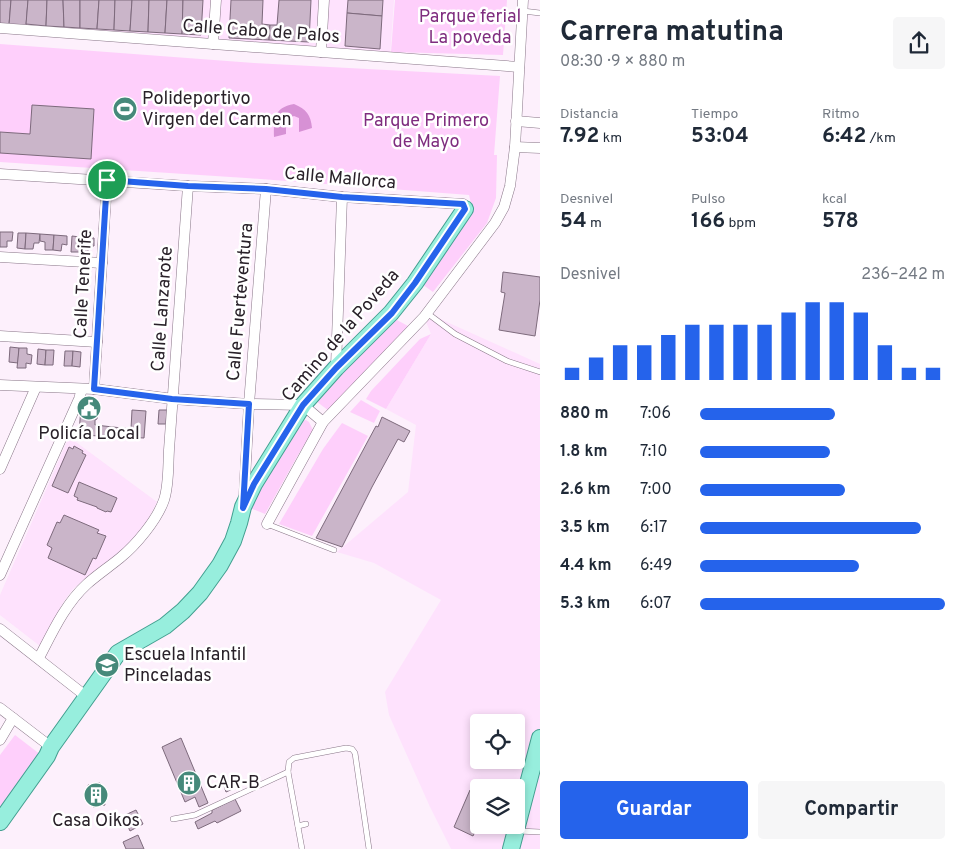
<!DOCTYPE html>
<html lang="es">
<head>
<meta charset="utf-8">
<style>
	:root { --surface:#fff; --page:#f6f6f7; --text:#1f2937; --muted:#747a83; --accent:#2563eb }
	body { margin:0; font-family:Overpass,sans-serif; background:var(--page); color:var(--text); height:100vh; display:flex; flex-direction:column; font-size:19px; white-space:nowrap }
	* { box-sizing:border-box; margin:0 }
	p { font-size:16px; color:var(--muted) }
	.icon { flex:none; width:28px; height:28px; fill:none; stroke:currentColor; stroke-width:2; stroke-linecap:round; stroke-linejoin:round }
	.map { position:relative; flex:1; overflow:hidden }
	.panel { display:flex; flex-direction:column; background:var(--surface); width:425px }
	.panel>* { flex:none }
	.buttons { position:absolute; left:470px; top:714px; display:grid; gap:10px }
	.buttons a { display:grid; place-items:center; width:55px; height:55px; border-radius:5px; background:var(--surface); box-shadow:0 2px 8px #0003; font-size:25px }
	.pin { position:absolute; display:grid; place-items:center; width:42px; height:42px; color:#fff; margin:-21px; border:2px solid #fff; border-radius:50%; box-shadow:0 1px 5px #0007 }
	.round { display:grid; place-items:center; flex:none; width:52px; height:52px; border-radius:5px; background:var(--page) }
	.overview { display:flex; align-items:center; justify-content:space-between; height:85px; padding:0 20px }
	h1 { font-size:28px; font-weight:700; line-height:38px }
	.metrics { display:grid; grid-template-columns:repeat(3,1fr); gap:8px; height:85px; padding:5px 20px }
	.metrics div { display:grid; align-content:center }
	.metrics b { font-size:21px; font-weight:700 }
	.metrics small { font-size:14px; font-weight:400 }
	.metrics p { font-size:14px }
	.chart { height:140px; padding:10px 20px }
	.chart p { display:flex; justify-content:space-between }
	.chart svg { width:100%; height:90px; margin-top:5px; stroke:var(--accent); stroke-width:6 }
	.primary-button { display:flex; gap:10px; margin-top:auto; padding:10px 20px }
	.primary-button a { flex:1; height:58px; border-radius:5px; background:var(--accent); color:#fff; font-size:20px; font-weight:700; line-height:58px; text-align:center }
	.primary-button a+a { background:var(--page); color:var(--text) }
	ul { padding:0 20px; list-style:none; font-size:16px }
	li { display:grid; grid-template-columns:80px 60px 1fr; align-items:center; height:38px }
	li i { height:12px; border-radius:6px; background:var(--accent) }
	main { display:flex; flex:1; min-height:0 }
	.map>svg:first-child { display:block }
	.built { fill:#fee2fd; fill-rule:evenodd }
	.green { fill:#fecffb }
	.water { fill:#d791d5 }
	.building { fill:#cab5c9; stroke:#7d6a7c }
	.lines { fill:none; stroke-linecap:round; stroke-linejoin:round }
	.lane-casing { stroke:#897688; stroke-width:6 }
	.street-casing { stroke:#897688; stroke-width:11 }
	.primary-casing { stroke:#439f90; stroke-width:18 }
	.lane { stroke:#fff; stroke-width:5 }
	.street { stroke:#fff; stroke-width:10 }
	.primary { stroke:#97eedd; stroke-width:16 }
	.route-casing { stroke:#fff; stroke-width:10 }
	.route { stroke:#2563eb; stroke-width:6 }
	.labels { text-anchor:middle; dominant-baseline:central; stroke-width:5; stroke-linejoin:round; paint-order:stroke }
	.park-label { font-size:18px; fill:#7f2d7f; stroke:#fff }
	.street-label { font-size:18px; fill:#292129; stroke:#fff }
	.poi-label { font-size:18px; fill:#292129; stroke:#fff; text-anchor:start }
</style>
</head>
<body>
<main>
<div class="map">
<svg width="540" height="849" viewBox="0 0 540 849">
	<rect width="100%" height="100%" fill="#fdf0fc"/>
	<g class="built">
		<polygon points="0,0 394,0 390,57 0,24"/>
		<path d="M 427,313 L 540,364 L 540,849 L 451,849 L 430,807 L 389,715 L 385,692 L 441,600 L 374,563 L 337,552 L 408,492 L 416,425 L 386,409 L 431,334 L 424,317 ZM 479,722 L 516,722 L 516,760 L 479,760 ZM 479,788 L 516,788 L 516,825 L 479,825 Z"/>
		<polygon points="69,437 157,502 147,521 134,538 109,563 92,573 73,589 64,601 40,646 0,615 0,595"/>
	</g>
	<g class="green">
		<polygon points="395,0 507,0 503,55 391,52"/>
		<polygon points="0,44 254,63 500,76 494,155 497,155 496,198 487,223 433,292 419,282 473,212 469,195 246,178 0,162"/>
		<polygon points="395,319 408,326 329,411 316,401"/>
		<polygon points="431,334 386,409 366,399 371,391 420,339"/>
		<polygon points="361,400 380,411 374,423 350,412"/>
		<polygon points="306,420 309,422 313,430 298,455 265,514 250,508 285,443 301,421"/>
		<polygon points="342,423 368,436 312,536 279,524 323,449"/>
		<polygon points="15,735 41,755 0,813 0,755"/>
	</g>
	<path class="water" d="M 294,104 C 306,109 311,115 312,128 L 299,132 L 299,118 L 294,116 L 289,118 L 286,121 L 286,134 L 274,137 C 274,119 273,108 294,104 Z"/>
	<g class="building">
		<polygon points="0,0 11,0 9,25 0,24"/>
		<polygon points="11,0 28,0 26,26 9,25"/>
		<polygon points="28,0 47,0 46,26 26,24"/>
		<polygon points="47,0 63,0 64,27 46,26"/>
		<polygon points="63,0 80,0 80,28 64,27"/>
		<polygon points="80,0 99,0 97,29 80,28"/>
		<polygon points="99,0 115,0 114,30 97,29"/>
		<polygon points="115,0 132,0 130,31 114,30"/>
		<polygon points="132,0 149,0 148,32 130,31"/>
		<polygon points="149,0 167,0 165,33 148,32"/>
		<polygon points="167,0 183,0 182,34 165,33"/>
		<polygon points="183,0 203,0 201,35 182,34"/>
		<polygon points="231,0 263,0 262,24 270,25 269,40 229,38"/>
		<polygon points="279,0 311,0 309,42 269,40 270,25 277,25"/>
		<polygon points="348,0 383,0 382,16 347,13"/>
		<polygon points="347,13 382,16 380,49 345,46"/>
		<polygon points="32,105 94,109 91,159 0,153 0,132 30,134"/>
		<polygon points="0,232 13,232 12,241 7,241 7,247 0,247"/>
		<polygon points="18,233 26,233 25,249 17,248"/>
		<polygon points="26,233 40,234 39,243 34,243 33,249 25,249"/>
		<polygon points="40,234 54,235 53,250 45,250 45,242 40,241"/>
		<polygon points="54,235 67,236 67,245 62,244 61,251 53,250"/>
		<polygon points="72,236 80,237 80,252 71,252"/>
		<polygon points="80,237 94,238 94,246 88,246 88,253 80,252"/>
		<polygon points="503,272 540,277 540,300 535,336 499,330 505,293 501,292"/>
		<polygon points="10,347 19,348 18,363 9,362"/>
		<polygon points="19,348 27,348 27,354 32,355 31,364 26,363 26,368 17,368"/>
		<polygon points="38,349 46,350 45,365 37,364"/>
		<polygon points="46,350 54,350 53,365 45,365"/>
		<polygon points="65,351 73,351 72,366 64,366"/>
		<polygon points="73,351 81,352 80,367 72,366"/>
		<polygon points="81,405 98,406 97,419 95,420 95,425 131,429 132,410 146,411 144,438 79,435"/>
		<polygon points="159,410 167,410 166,424 158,424"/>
		<polygon points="382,417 410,431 404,442 398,439 372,487 342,547 316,538 376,426 378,427"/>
		<polygon points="74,446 83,451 82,453 86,455 68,493 52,486 69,447 73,449"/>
		<polygon points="79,482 117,498 111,512 107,511 106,512 97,508 97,507 77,500 78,498 74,496"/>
		<polygon points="64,515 99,530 97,533 106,536 96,559 93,558 85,575 48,558 52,548 47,545 57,522 60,523"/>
		<polygon points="181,738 208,803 199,807 195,797 185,802 162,747"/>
		<polygon points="232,780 235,788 226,792 223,783"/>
		<polygon points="100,783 105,805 93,807 88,785"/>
		<polygon points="470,790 479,794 479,823 473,836 454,827"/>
		<polygon points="235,799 241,811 217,823 215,821 198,829 195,822 212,813 212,810"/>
		<polygon points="136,810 143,824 130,831 123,816"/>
		<polygon points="138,835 144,849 126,849 123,842"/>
	</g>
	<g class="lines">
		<defs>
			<g id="lane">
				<polyline points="523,11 540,13"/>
				<polyline points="427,313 455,334 507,361 540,372"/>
				<polyline points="267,524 334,550"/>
				<polyline points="173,819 195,815 288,772"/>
				<polyline points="298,826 306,824"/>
				<polyline points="518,831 540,832"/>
				<polyline points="302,849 288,772 289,762 294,758 346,748 352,749 355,753 369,849"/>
			</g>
			<g id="street">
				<polyline points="0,28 519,67"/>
				<polyline points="213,44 216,0"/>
				<polyline points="321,52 324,0"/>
				<polyline points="516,121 540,123"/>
				<polyline points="515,147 540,148"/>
				<polyline points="0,174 188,186 266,189 342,197 463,204 465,209"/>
				<polyline points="0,257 102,263"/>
				<polyline points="0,336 97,342"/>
				<polyline points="336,367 342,197"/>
				<polyline points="0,385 94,389 173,399 249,404 303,405 323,422"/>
				<polyline points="94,389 107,180"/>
				<polyline points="0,469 36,387"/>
				<polyline points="244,497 249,404 266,189"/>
				<polyline points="267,524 323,422 424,317 495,223 504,207 510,186 515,147 523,0"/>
				<polyline points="0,575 79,399 82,389"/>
				<polyline points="0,629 87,697"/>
				<path d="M 39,658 C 52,633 65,604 87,584 C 97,575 109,567 120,558 C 136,545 157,520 164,500 C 169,485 168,466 169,450 L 188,186"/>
				<polyline points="0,708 51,747"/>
				<polyline points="0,740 13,718"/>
			</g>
			<g id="primary">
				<polyline points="0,822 47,756 51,747 118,653 165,626 183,611 200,593 220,565 233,541 239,523 243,507 254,484 303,405 336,368 391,313 415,283 465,209"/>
				<polyline points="511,849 540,738"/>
			</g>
		</defs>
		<use href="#lane" class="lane-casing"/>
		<use href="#street" class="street-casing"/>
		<use href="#primary" class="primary-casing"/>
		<use href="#lane" class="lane"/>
		<use href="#street" class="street"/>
		<use href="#primary" class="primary"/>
	</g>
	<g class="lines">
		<defs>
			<polygon id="route" points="107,180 188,186 266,189 342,197 463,204 465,209 415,283 392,313 336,368 303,405 254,484 243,508 249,404 172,399 94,389"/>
		</defs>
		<use href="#route" class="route-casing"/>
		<use href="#route" class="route"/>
	</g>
	<defs>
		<symbol id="stadium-disc" viewBox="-11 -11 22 22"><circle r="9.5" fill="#46897a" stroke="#fff"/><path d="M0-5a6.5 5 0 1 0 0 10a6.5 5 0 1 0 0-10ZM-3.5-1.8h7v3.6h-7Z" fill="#fff"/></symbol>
		<symbol id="civic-disc" viewBox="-11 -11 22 22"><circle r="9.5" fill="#46897a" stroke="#fff"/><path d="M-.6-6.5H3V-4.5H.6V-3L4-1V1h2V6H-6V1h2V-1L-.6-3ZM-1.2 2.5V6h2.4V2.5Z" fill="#fff"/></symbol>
		<symbol id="school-disc" viewBox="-11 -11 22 22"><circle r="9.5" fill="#46897a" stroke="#fff"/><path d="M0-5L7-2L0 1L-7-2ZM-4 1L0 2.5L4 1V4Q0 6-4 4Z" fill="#fff"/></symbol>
		<symbol id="building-disc" viewBox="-11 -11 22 22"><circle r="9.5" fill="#46897a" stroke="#fff"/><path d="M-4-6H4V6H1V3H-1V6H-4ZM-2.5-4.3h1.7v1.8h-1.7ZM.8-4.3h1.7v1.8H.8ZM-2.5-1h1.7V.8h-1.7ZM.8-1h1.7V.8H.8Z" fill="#fff"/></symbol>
	</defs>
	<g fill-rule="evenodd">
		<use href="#stadium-disc" x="111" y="95" width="28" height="28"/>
		<use href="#civic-disc" x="75" y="394" width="28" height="28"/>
		<use href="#school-disc" x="93" y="651" width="28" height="28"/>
		<use href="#building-disc" x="175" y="769" width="28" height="28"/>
		<use href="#building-disc" x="82" y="781" width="28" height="28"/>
	</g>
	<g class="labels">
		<g class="park-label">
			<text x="470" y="17">Parque ferial<tspan x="470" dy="21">La poveda</tspan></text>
			<text x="426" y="121">Parque Primero<tspan x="426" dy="21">de Mayo</tspan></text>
		</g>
		<g class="street-label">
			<text transform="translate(261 32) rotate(4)">Calle Cabo de Palos</text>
			<text transform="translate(340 179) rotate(5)">Calle Mallorca</text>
			<text transform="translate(84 284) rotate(-87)">Calle Tenerife</text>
			<text transform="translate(241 302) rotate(-85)">Calle Fuerteventura</text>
			<text transform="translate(163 309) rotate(-86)">Calle Lanzarote</text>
			<text transform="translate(341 336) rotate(-49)">Camino de la Poveda</text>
		</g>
		<g class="poi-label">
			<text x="142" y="99">Polideportivo<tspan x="142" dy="21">Virgen del Carmen</tspan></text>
			<text x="89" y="434" text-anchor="middle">Policía Local</text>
			<text x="124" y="655">Escuela Infantil<tspan x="124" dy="21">Pinceladas</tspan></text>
			<text x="206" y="783">CAR-B</text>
			<text x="96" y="821" text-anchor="middle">Casa Oikos</text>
		</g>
	</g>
</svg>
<div class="buttons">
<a><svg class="icon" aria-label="locate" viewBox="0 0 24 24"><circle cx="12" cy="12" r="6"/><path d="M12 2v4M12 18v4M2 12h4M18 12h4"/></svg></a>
<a><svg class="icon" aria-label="layers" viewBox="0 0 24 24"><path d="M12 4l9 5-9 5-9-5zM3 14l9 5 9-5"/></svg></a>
</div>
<div class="pin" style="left:107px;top:180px;background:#1e9e55"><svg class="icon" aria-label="arrive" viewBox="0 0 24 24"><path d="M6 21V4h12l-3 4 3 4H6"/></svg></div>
</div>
<section class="panel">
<div class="overview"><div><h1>Carrera matutina</h1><p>08:30 · 9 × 880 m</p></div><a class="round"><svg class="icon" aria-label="share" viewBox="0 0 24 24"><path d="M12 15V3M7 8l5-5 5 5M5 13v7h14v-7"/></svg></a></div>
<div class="metrics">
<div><p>Distancia</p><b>7.92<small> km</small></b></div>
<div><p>Tiempo</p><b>53:04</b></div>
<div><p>Ritmo</p><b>6:42<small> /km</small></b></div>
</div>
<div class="metrics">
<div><p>Desnivel</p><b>54<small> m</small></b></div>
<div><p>Pulso</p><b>166<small> bpm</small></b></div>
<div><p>kcal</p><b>578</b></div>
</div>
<div class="chart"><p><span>Desnivel</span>236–242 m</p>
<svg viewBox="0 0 160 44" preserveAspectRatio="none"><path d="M5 44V38M15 44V33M25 44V27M35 44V27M45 44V22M55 44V17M65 44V17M75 44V17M85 44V17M95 44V11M105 44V6M115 44V6M125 44V11M135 44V27M145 44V38M155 44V38"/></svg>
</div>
<ul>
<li><b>880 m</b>7:06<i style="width:55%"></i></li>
<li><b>1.8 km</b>7:10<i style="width:53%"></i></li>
<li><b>2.6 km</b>7:00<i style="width:59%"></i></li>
<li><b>3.5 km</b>6:17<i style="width:90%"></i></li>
<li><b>4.4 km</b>6:49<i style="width:65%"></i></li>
<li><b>5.3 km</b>6:07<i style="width:100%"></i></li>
</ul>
<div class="primary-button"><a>Guardar</a><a>Compartir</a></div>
</section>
</main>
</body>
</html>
